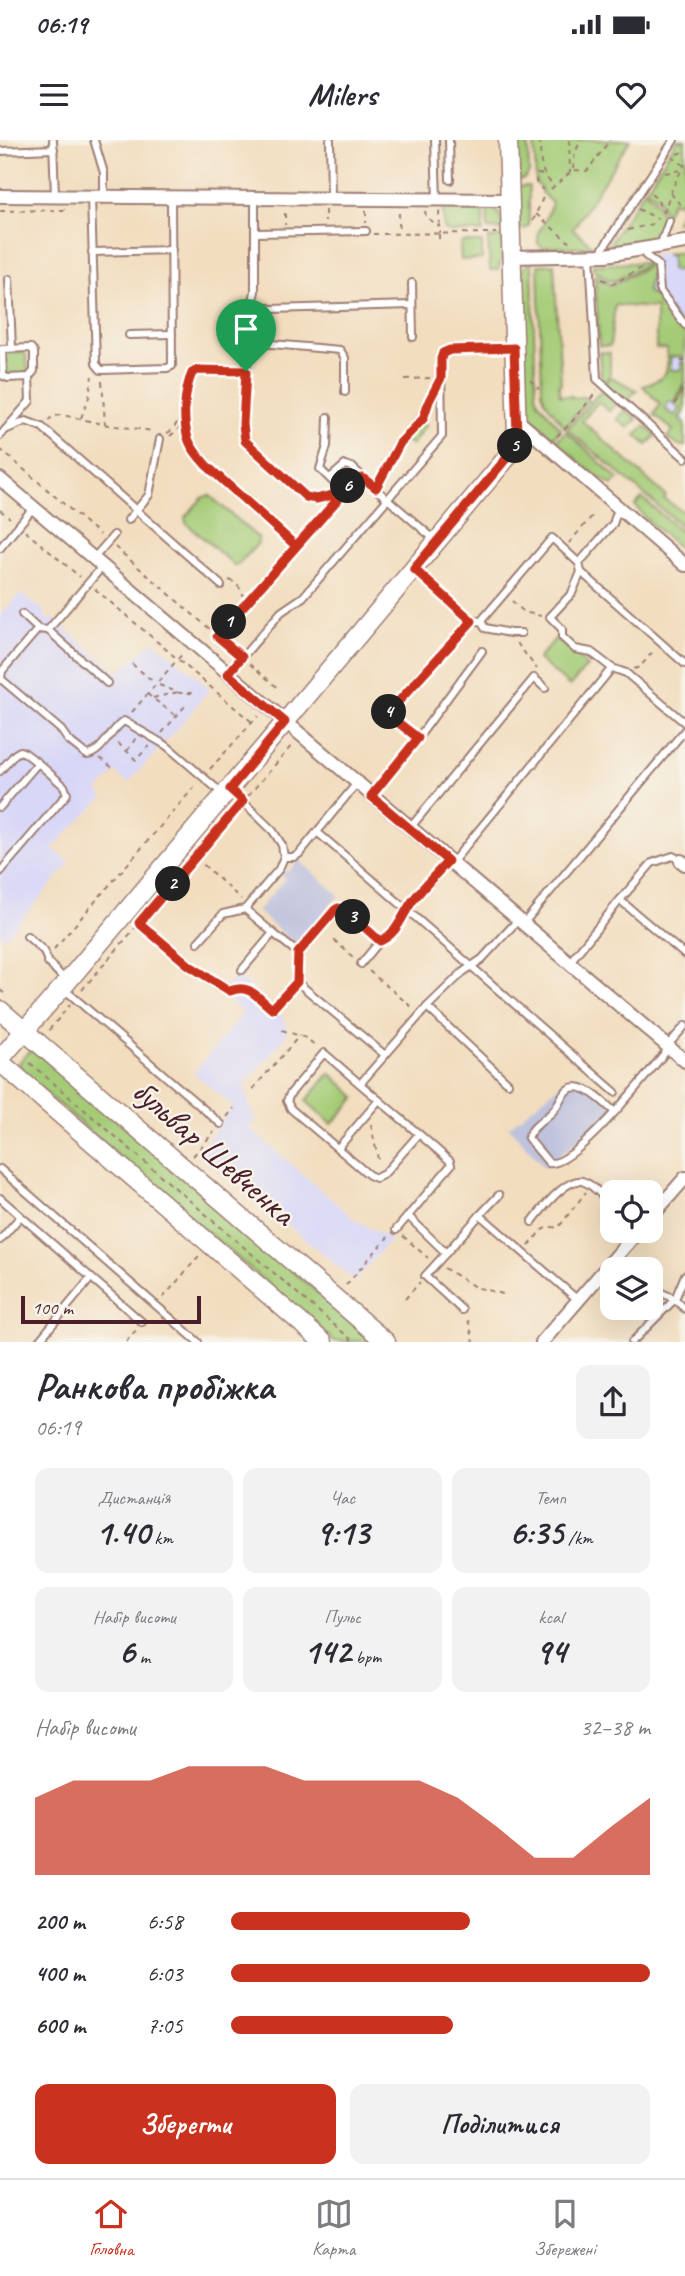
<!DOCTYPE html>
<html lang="uk">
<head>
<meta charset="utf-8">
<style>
	:root { --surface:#fff; --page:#f2f2f3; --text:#2b2b33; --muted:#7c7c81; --line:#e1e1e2; --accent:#c8321e }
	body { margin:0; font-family:Caveat,sans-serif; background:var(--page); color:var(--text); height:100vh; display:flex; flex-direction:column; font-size:26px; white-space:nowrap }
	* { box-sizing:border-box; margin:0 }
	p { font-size:23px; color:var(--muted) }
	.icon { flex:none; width:38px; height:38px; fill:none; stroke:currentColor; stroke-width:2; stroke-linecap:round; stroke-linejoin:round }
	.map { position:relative; height:1202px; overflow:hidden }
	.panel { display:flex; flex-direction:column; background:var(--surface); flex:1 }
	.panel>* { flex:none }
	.buttons { position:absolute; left:600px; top:1040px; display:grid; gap:14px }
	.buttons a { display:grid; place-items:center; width:63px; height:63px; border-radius:14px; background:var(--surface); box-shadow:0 7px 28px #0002; font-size:35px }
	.scale { position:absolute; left:21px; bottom:18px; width:180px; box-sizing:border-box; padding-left:7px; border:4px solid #4a1f2b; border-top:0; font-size:19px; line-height:24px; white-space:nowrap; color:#4a1f2b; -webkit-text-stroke:5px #f7f3e8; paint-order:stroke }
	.pin { position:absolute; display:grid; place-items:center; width:60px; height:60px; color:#fff; margin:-72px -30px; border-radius:50% 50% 50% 0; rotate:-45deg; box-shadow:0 0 7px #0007 }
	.pin .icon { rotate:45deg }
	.km { position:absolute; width:35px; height:35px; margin:-18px; border-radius:50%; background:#222; color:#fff; font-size:19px; line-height:35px; text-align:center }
	.round { display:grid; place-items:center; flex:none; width:74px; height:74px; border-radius:14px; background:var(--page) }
	.head { display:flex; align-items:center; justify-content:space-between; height:119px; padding:0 35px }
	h1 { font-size:38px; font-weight:600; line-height:52px }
	.metrics { display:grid; grid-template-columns:repeat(3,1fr); gap:10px; height:119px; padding:7px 35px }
	.metrics div { display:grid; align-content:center; border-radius:14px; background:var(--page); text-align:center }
	.metrics b { font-size:35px; font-weight:600 }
	.metrics small { font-size:19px; font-weight:400 }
	.metrics p { font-size:19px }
	.chart { height:196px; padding:14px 35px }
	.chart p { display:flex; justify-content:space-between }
	.chart svg { width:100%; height:126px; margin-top:7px; fill:var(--accent); opacity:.7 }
	.button { display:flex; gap:14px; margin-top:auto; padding:14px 35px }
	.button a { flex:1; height:80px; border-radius:14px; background:var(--accent); color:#fff; font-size:28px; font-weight:600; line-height:80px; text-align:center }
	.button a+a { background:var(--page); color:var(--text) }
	ul { padding:0 35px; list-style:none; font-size:23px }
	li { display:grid; grid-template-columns:112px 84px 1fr; align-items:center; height:52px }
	li i { height:18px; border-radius:9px; background:var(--accent) }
	.status { display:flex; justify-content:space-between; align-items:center; height:49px; padding:0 35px; background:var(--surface); direction:ltr }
	.status svg { height:19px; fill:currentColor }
	header { display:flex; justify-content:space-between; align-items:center; height:91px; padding:0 35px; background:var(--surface); font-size:32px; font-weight:600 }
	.tabs { display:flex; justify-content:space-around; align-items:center; height:98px; border-top:2px solid var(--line); background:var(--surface); font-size:19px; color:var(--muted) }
	.tabs a { display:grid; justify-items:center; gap:4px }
	.tabs .on { color:var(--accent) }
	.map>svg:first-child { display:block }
	.built { fill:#d8d7f8 }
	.industrial { fill:#bfc2dd }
	.green { fill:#a4cc77; stroke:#777651; stroke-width:2 }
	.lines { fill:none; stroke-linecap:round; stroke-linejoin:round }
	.lane-casing { stroke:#9e7e74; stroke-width:10 }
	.street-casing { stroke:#9e7e74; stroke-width:16 }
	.secondary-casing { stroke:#9e7e74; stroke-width:21 }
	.path { stroke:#9e7e74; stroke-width:2; stroke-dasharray:5 5; stroke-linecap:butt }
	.lane { stroke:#fff; stroke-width:6 }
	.street { stroke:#fff; stroke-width:12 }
	.secondary { stroke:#fff; stroke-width:18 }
	.route-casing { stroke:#fff; stroke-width:14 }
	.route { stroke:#c8321e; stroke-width:9 }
	.labels { text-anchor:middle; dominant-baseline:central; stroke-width:5; stroke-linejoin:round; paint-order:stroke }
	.street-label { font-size:35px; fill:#4a1f2b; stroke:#f7f3e8 }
</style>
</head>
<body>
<div class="status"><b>06:19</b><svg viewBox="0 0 49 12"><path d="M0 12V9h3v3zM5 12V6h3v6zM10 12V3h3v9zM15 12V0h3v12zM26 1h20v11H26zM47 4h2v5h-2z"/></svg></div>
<header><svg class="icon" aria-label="menu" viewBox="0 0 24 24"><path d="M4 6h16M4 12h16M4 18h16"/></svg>Milers<svg class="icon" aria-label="heart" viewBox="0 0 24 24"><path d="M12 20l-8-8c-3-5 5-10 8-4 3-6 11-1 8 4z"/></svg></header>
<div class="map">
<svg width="685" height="1202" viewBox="0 0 685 1202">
	<rect width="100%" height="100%" fill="#f7f3e8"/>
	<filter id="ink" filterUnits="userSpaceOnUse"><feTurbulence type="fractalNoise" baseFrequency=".0143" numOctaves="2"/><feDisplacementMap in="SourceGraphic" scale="14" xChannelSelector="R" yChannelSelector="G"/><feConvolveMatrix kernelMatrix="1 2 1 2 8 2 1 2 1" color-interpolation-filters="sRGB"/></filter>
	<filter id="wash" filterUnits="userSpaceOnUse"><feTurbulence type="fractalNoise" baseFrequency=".00686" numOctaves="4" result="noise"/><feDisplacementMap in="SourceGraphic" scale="28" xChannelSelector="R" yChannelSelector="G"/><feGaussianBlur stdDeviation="1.57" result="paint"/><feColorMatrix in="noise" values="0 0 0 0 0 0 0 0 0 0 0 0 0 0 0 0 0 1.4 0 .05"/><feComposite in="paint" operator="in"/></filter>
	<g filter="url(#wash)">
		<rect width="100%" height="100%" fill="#f2ddbe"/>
		<g class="built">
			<polygon points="685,111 685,283 662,267 648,244 668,232 667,209 656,208 656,168 641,166 652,115"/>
			<polygon points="21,454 46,472 44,475 48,480 53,478 117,533 154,501 210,548 185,580 128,643 115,632 98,651 104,657 52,708 70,723 5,798 0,793 0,475"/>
			<polygon points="236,836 281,874 288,893 244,946 252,975 257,979 249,988 355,1080 391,1099 355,1141 200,1011 233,966 194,933 243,873 221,853"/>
		</g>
		<g class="industrial">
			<polygon points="299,720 339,755 296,805 257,771 285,739 281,735 285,730 288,732"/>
			<polygon points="568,938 586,945 617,964 610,972 545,1028 509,987"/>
		</g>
		<g class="green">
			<polygon points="517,0 528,0 529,33 524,39 518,40"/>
			<polygon points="534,0 630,0 573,89 594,107 543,107 538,104 538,92 543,86 552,63 541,52 542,50 536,43"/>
			<polygon points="677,0 685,0 685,82 676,82 682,65 672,61 665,75 659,59 646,49"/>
			<polygon points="639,35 644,38 628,63 623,60"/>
			<polygon points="518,46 529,46 529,85 525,89 519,89"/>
			<polygon points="644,50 657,63 664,81 656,101 612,109 608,106"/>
			<polygon points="619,64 626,67 610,93 605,89"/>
			<polygon points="443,66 483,67 483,92 451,92 444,90"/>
			<path d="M 487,67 C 501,70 502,78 502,90 L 488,89 Z"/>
			<polygon points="502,96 503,114 498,130 490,130 488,99"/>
			<polygon points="462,102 482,102 482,119 461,120 460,107"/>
			<polygon points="685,112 685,131 671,130 671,116 665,114"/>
			<polygon points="646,122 647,124 614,141 608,140 593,129 593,125"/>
			<polygon points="532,123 536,253 538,261 561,289 553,298 529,275 524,265 520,134 526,125"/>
			<path d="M 649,123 L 651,125 L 651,135 L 647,152 L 661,159 L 685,192 L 684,219 L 681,219 L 680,216 L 670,217 L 671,230 L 681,230 L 681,222 L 685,222 L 685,243 L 674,263 L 669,261 L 665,269 L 675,276 L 680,268 L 675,265 L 685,247 L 685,271 L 679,279 L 685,283 L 685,306 L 678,305 L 667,298 L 673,290 L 654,275 L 660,264 L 643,246 C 669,237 668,234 667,209 L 656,208 L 656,168 L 615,165 L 610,206 L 599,206 L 595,135 L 611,146 L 646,127 Z"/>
			<polygon points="554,124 561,243 559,244 560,256 572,256 572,258 585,257 588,260 565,287 545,261 542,252 538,125"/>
			<path d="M 11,212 L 22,212 L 26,215 L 28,231 C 22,236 13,237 7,232 L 5,216 Z"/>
			<polygon points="599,212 610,213 610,236 604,243 601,236"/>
			<polygon points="611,237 637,250 626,262 605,244"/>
			<polygon points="604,251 618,262 609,271 598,262 582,281 666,356 664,359 685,373 685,389 567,289 599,253"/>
			<polygon points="626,269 637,279 628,288 617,279"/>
			<polygon points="414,276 426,284 412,305 400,297"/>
			<polygon points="645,286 656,295 647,305 636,295"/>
			<polygon points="566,291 618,339 612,345 593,334 556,301"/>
			<polygon points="209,355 258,398 258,403 238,425 234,425 186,383 185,377 202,358"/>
			<polygon points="642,358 685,395 685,413 645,378 635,365"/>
			<polygon points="556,498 587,526 570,546 538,519"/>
			<polygon points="32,911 38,912 374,1201 334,1201 22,933 19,923 26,914"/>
			<polygon points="330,933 356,957 332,984 306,961"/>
		</g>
	</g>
	<g filter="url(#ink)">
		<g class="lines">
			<defs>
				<g id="lane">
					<polyline points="53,0 55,57"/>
					<polyline points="94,0 104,33 104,56"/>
					<polyline points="330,0 331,58"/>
					<polyline points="435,0 437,60"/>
					<polyline points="449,0 450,40"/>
					<polyline points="0,11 54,9"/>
					<polyline points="91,57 96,224 101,230 167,228 172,226 171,58"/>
					<path d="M 255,58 L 255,151 L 250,178 L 243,284 L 245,301 L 309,358 C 320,360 336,358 344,351 C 351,345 352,338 363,338 L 434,399"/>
					<polyline points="255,93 366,91"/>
					<polyline points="660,106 669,81"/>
					<polyline points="643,108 645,115 658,125 660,151 685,185"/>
					<polyline points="92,112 172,110"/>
					<polyline points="600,113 674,0"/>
					<polyline points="590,115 597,239 685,318"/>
					<polyline points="9,139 12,208"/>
					<polyline points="412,143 413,197"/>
					<polyline points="253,162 271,169 412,165"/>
					<polyline points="129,195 172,194"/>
					<polyline points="249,202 340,210 345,218 345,252"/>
					<polyline points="328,277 327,306 320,329 339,348 341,353"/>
					<polyline points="5,290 26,281 42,287 221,445"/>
					<polyline points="0,296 30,261 29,237 34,231 34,212 31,208 2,209 3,236 8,238 29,237"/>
					<polyline points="330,338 345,325 352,327 364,338"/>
					<polyline points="618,369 613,384 579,423 581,432 685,524"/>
					<polyline points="128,380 149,355 160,299"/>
					<polyline points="0,408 33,368"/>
					<polyline points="93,419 114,395"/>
					<path d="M 102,427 L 48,490 L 38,489 L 2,531 L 1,539 L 61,590 L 68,600 L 87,615 C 102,613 111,589 124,581 L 167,606 L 223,654"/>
					<polyline points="415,431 472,481 387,574 418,598"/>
					<polyline points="581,432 572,453 550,477 562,489 562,497 575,509 591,512 612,528 626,533 685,583"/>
					<polyline points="22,474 38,489"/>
					<polyline points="472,481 481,481 552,398 579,423"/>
					<polyline points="481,481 485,488 510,493 521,493"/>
					<polyline points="48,490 107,543"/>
					<polyline points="228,534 281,472 303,457 442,296 441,219 443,213 450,210 512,208"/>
					<polyline points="0,631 15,614 20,611 25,613 38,623 0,667"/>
					<polyline points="371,656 418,598 482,511"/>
					<polyline points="410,688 534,538 545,548"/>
					<path d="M 317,692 C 417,777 515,866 615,952"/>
					<polyline points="284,717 294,717 299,714 357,643"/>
					<polyline points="451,724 612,528"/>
					<polyline points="0,732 67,654 64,646 38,623"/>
					<polyline points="620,760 652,723 673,716 681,721"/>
					<polyline points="523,784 685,590"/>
					<polyline points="273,793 298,813 335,770 341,768 380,801"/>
					<polyline points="27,796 44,811 48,822 66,841"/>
					<polyline points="198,802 223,774 245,769 279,729 284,717 282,705 273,691 231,650"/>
					<polyline points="569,823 620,760 685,815"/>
					<polyline points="361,824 380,801 392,794 415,758 448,721"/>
					<polyline points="242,830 273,793 245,769"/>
					<polyline points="64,849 221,984"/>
					<polyline points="427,867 508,943"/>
					<polyline points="272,869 297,842 385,915"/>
					<polyline points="668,905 685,886"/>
					<polyline points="360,944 324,913 290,954 287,961 291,969 369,1035 376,1038 384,1034 419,994 360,944 427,867 463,832 482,819 518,780"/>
					<path d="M 615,972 C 604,963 577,933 563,955 C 558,962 558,967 550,974 C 542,981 531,988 528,998 L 549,1023 C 575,1028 651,929 669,908"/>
					<polyline points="419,994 450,1021 451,1025 408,1076 446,1113 480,1075 578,1160"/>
					<polyline points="338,1008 379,960"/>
					<polyline points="0,1029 198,1202"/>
					<polyline points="0,1058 142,1182"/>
					<polyline points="480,1075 499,1055"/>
					<path d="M 532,1082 C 541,1070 566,1038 582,1041 C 593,1044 604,1058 612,1065"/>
					<polyline points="396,1090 408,1076"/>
					<polyline points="0,1100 20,1077"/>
					<polyline points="446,1113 425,1136 462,1170"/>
					<polyline points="651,1148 675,1159 685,1169"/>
					<polyline points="38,1202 91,1138"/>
					<polyline points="632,1202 675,1159 685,1135"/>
				</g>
				<g id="street">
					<polyline points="0,56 510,60"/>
					<polyline points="511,117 606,115 685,102"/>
					<polyline points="516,279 685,425"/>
					<polyline points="0,339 685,921"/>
					<polyline points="681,721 685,724"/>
					<polyline points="651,1077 685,1038"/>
					<polyline points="542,1202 639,1090"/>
				</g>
				<g id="secondary">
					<polyline points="0,870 386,1202"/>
					<polyline points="0,919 67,842 515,308 517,295 508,0"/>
					<polyline points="0,922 323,1202"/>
				</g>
			</defs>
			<use href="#lane" class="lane-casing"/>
			<use href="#street" class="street-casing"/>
			<use href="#secondary" class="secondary-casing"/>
			<g class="path">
				<path d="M 540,0 C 541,21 538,31 554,46"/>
				<polyline points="569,0 570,32"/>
				<polyline points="677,14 685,11"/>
				<polyline points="672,17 684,25"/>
				<polyline points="575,30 587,31 610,0"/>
				<polyline points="665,33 680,30"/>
				<polyline points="542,34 537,34 536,42 543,50"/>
				<polyline points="551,49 573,30 575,13 581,0"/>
				<polyline points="671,53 676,60 685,68"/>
				<polyline points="651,54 657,59 663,73"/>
				<polyline points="638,69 658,79"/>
				<polyline points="325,70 325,82"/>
				<polyline points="0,71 65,70"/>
				<polyline points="366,71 366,83"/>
				<polyline points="425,71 426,77 440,87"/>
				<polyline points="439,71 440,93"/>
				<polyline points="285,73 285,85"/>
				<polyline points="399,73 399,92"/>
				<path d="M 664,73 C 669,55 675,41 685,24"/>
				<polyline points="536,74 569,102"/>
				<polyline points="533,81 544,55"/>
				<polyline points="628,90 656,83"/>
				<polyline points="373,94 496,93"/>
				<polyline points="439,94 439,102"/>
				<polyline points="602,139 613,144 643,127"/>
				<polyline points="681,221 685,221"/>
				<path d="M 235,231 L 197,230 L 192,233 C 184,251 183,282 189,301 C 193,311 199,318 206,325 L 296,406"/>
				<polyline points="405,239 432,238"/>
				<polyline points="530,240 539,249"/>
				<polyline points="102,241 105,284"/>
				<polyline points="675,264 685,245"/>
				<polyline points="81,278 89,257 92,236"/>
				<polyline points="48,281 53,276 62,275 108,285 154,291"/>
				<path d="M 167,293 C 177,289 177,277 186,273"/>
				<polyline points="170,296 185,284"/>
				<polyline points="557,296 570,284 597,251"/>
				<polyline points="0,309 100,395"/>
				<polyline points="380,341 400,303 423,279 431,257"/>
				<polyline points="0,370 10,378"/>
				<polyline points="25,391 80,437"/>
				<polyline points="569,403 593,375"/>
				<polyline points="115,407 235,511"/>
				<path d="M 229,440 C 239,443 242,452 246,462"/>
				<polyline points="95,449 253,583"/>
				<polyline points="512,461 524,472 541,476"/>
				<polyline points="217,495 330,368"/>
				<polyline points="517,503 537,529"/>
				<polyline points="132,524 155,543"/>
				<polyline points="250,524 279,549"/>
				<polyline points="634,529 640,527 655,509"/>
				<polyline points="159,545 180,553 192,553"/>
				<polyline points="147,554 175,575"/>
				<polyline points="153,558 178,552"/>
				<polyline points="132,572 184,512"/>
				<polyline points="162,593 186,565"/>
				<polyline points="118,603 136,620 149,606"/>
				<polyline points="127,611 136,598"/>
				<polyline points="100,618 114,629"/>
				<polyline points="210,629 258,576"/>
				<polyline points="248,656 293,604"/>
				<polyline points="196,718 241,759"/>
				<path d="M 140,783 L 190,826 L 230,851 C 247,844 252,852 266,863"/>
				<polyline points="334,800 354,818"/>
				<polyline points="54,809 197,644"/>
				<polyline points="369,831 413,868"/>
				<polyline points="0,850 4,853"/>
				<polyline points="82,850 238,668"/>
				<polyline points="49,890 70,865"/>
				<polyline points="282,890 306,898 316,906"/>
				<polyline points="30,923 354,1202"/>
				<polyline points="253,949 300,895"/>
				<polyline points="227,977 234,968"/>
				<polyline points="371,985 379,1024"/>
				<polyline points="193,1016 214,992"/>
				<polyline points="403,1096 428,1118"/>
				<path d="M 529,1106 C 539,1094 542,1084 558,1088 L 586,1052"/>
				<polyline points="444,1128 475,1147 503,1154"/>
				<polyline points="346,1145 388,1097"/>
				<polyline points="163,1158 198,1117 198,1114"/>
				<polyline points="405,1159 420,1142"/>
				<polyline points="468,1180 474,1202"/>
				<polyline points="126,1202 137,1189"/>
			</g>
			<use href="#lane" class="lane"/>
			<use href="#street" class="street"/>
			<use href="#secondary" class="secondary"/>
		</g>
	</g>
	<g class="lines" filter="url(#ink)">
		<defs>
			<path id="route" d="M 246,231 L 243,284 L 245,301 L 306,357 L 316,359 L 341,353 L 339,358 L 217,496 L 242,517 L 228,534 L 285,582 L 230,649 L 243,661 L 139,783 L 190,826 L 230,851 C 249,843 257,857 272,869 L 297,842 L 298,813 L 335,770 L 338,768 L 344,769 L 380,801 C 399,793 402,774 414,759 C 425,745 437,733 448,721 L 371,656 L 418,598 L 387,574 L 472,481 L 414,429 L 515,308 L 517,295 L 514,208 L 450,210 L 443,213 L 441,219 L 441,238 L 429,261 L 423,279 L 400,303 L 376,348 L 363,338 C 353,338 342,349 339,358 L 296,406 L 206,325 C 200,318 193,311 189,301 C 182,282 184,251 192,233 L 197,230 L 246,231"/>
		</defs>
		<use href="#route" class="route-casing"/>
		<use href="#route" class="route"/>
	</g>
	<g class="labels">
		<g class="street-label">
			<text transform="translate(214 1012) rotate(41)">бульвар Шевченка</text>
		</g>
	</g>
</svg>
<div class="buttons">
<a><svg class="icon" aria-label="locate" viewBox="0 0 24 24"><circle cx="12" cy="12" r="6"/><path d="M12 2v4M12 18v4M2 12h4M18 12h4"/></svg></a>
<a><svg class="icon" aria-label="layers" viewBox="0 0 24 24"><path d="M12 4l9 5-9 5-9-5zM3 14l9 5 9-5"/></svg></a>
</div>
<div class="scale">100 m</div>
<div class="pin" style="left:246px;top:231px;background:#1e9e55"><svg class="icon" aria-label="arrive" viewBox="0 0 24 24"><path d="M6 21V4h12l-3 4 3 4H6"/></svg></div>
<b class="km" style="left:229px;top:482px">1</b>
<b class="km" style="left:173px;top:744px">2</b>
<b class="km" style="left:353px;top:777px">3</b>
<b class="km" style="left:389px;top:572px">4</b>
<b class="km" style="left:515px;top:306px">5</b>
<b class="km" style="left:348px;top:346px">6</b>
</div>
<section class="panel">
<div class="head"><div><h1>Ранкова пробіжка</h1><p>06:19</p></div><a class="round"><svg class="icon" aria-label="share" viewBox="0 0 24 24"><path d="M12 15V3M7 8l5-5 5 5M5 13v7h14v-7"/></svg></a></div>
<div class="metrics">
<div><p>Дистанція</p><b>1.40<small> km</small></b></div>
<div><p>Час</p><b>9:13</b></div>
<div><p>Темп</p><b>6:35<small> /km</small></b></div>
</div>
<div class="metrics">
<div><p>Набір висоти</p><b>6<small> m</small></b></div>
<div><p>Пульс</p><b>142<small> bpm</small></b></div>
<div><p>kcal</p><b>94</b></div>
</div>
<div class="chart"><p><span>Набір висоти</span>32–38 m</p>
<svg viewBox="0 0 160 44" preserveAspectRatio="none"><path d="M0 44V17L10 11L20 11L30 11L40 6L50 6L60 6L70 11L80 11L90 11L100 11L110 17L120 27L130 38L140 38L150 27L160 17V44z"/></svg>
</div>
<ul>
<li><b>200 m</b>6:58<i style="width:57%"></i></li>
<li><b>400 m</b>6:03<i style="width:100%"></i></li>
<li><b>600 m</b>7:05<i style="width:53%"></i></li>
</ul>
<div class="button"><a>Зберегти</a><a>Поділитися</a></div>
</section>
<nav class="tabs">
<a class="on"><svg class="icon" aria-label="home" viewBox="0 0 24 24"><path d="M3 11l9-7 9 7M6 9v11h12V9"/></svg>Головна</a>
<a><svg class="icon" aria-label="map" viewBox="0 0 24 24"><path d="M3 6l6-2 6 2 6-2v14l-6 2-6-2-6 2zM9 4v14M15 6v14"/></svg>Карта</a>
<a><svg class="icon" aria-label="saved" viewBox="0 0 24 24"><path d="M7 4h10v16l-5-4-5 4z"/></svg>Збережені</a>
</nav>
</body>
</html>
